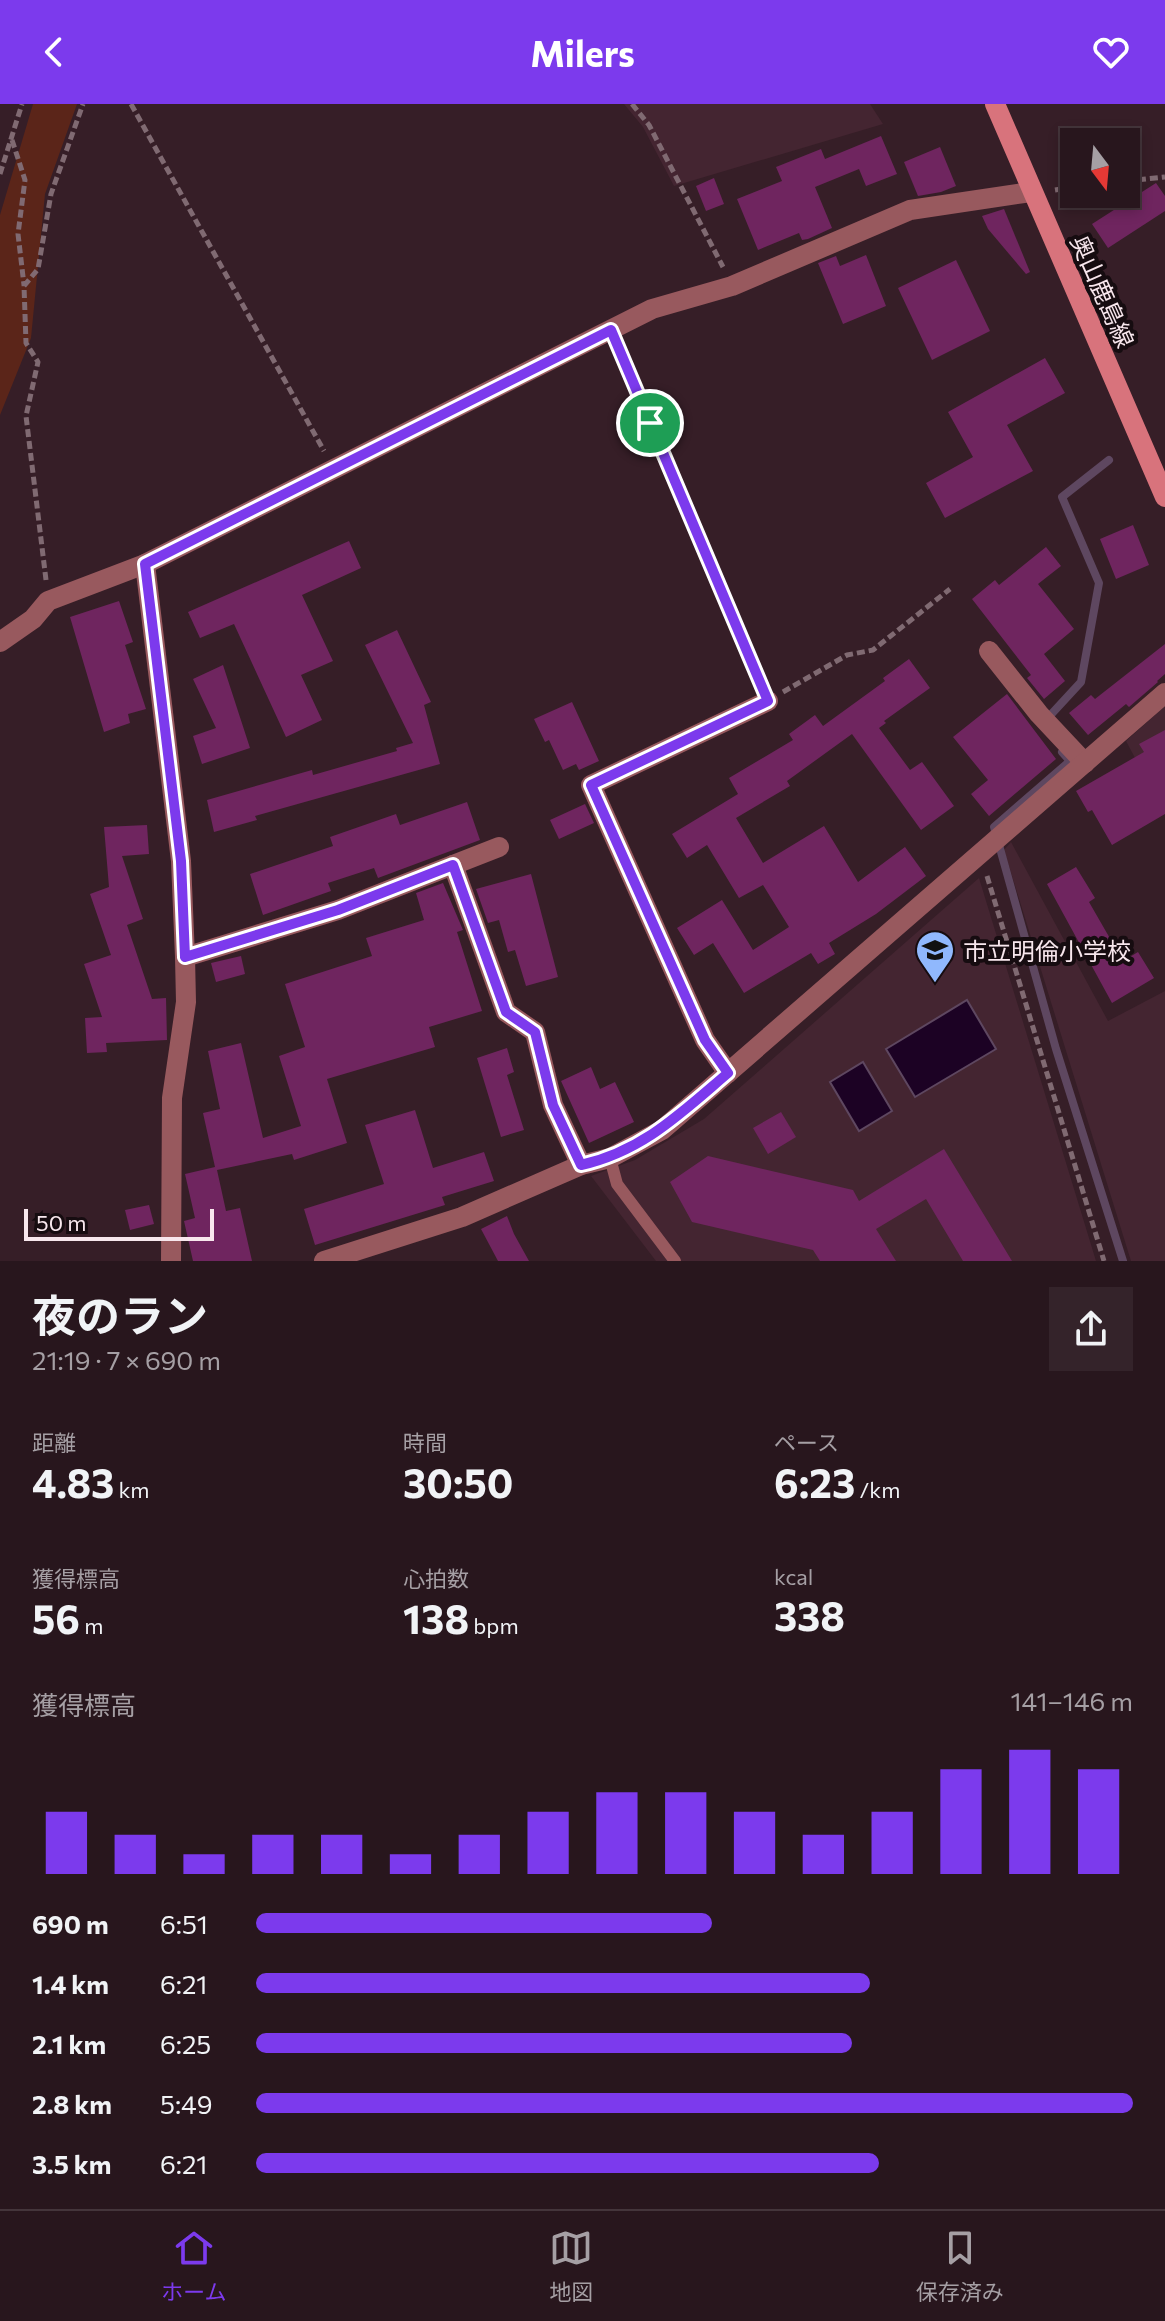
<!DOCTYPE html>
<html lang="ja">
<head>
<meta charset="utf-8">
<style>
	:root { --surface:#28161d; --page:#34232a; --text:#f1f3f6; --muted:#a59fa4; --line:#44353b; --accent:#7c3aed }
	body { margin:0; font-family:Commissioner,"Noto Sans JP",sans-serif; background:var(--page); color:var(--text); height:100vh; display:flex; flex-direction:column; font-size:30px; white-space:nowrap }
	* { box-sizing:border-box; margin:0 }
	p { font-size:26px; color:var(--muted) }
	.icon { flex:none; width:44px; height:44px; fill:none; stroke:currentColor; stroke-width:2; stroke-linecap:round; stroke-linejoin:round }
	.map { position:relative; height:1157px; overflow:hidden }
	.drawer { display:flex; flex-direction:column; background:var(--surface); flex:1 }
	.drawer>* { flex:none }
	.needle { width:52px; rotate:164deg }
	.buttons { position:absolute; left:1060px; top:24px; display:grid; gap:16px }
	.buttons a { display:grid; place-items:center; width:80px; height:80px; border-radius:0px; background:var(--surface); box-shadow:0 4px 12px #0003,0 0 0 2px var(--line); font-size:40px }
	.scale { position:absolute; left:24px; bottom:20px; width:190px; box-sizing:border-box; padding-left:8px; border:4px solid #f8e7ed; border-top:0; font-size:22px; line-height:28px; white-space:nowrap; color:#f8e7ed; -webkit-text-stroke:6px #160c10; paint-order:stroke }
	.pin { position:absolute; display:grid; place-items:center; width:68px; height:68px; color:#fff; margin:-34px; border:4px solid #fff; border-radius:50%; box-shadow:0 2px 8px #0007 }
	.round { display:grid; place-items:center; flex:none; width:84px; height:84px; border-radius:0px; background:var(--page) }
	.summary { display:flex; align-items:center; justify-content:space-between; height:136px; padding:0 32px }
	h1 { font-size:44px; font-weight:700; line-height:60px }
	.figures { display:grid; grid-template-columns:repeat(3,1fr); gap:12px; height:136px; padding:8px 32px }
	.figures div { display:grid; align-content:center }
	.figures b { font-size:40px; font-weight:700 }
	.figures small { font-size:22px; font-weight:400 }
	.figures p { font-size:22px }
	.chart { height:224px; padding:16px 32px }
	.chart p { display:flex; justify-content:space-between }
	.chart svg { width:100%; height:144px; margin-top:8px; stroke:var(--accent); stroke-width:6 }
	ul { padding:0 32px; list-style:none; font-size:26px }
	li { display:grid; grid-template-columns:128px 96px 1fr; align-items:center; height:60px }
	li i { height:20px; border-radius:10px; background:var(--accent) }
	header { display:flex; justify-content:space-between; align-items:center; height:104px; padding:0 32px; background:var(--accent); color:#fff; font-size:36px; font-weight:700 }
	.dock { display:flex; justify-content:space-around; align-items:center; height:112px; border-top:2px solid var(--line); background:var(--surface); font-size:22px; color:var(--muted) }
	.dock a { display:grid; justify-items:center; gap:4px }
	.dock .current { color:var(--accent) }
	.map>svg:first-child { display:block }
	.built { fill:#442531 }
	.green { fill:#5b2519 }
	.water { fill:#1c0224; stroke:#5e4760; stroke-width:2 }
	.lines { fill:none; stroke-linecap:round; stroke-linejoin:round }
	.stream { stroke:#5e4760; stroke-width:8 }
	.building { fill:#6f255f }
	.path { stroke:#806a72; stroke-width:5; stroke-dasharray:8 4; stroke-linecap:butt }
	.service { stroke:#98595e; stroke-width:12 }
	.minor { stroke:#98595e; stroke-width:20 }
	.secondary { stroke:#d8737c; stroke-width:20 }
	.route-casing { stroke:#fff; stroke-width:16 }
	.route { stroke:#7c3aed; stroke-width:10 }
	.labels { text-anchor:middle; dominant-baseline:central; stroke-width:8; stroke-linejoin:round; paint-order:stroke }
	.street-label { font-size:24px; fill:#f8e7ed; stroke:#160c10 }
	.poi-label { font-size:24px; fill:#f8e7ed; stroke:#160c10; text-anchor:start }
</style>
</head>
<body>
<header><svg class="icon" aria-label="back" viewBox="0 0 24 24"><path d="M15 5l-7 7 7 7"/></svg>Milers<svg class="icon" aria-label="heart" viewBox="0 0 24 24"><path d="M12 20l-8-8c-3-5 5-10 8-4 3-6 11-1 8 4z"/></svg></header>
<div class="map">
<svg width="1165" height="1157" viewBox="0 0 1165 1157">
	<rect width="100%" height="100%" fill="#361e27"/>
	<g class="built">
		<polygon points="624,0 870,0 883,20 674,82 643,23"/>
		<polygon points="1165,602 1165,710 1126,637"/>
		<polygon points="1011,738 1108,917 1165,887 1165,1157 1131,1157 1004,746"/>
		<polygon points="979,774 1096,1157 656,1157 591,1072 635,1056 704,1015"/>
	</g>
	<polygon class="green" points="33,0 77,0 45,90 31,234 0,311 0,111"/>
	<g class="water">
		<polygon points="967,896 996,945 915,993 886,945"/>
		<polygon points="863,958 892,1007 859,1027 830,978"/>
	</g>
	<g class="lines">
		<g class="stream">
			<polyline points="1045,617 1081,578 1099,479 1062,393 1109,356"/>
			<polyline points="1062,648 1070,657 994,723 1056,945 1123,1157"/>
		</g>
	</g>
	<g class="building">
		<polygon points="881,32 897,70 866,82 859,65 815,83 832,124 808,135 802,136 799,129 758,146 737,95 782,77 776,63 821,45 825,55"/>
		<polygon points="940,43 956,82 941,88 918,92 904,58"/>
		<polygon points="714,74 724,100 706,107 696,82"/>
		<polygon points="1156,79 1165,92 1165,107 1108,144 1092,120"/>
		<polygon points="1004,105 1030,168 1026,170 988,125 982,112"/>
		<polygon points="866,151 886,202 843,220 818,159 836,152 840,162"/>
		<polygon points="956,156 990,227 932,256 898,184"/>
		<polygon points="1045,254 1065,289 1007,321 1033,367 945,414 926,379 973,353 948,308"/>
		<polygon points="1133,421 1149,461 1116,475 1100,435"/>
		<polygon points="349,437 361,464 302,491 333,557 301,571 322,616 286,633 234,520 200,534 188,508"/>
		<polygon points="1046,443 1061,462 1038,480 1074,525 1044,550 1065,577 1044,595 1027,574 1031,571 972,495 995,476 999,481"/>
		<polygon points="119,497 133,538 125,541 146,605 128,610 130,619 104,628 70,513"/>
		<polygon points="397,526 431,598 424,601 440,660 255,712 257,716 214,728 207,696 312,666 313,671 397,647 396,644 413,639 365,541"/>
		<polygon points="1165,540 1165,570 1157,577 1158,578 1129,603 1126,600 1088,631 1069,609 1091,591 1095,595"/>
		<polygon points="909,555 930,584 884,617 886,619 879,624 910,666 922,658 954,702 921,726 852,630 787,677 790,682 736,714 763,759 824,722 858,778 905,743 926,772 876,810 829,839 835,850 818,860 811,849 744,889 713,839 694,851 677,824 722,796 753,846 789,823 763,781 739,794 707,741 687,754 672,730 738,690 729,674 793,636 789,630 815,611 823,622 885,577 883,574"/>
		<polygon points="223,561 250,644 202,660 193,632 216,624 193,575"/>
		<polygon points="1007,590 1056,655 989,712 971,690 988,676 953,633"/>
		<polygon points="572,598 599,657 579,666 576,660 563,666 549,636 545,638 534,615"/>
		<polygon points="1165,626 1165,710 1112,741 1092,706 1088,708 1076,687 1144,648 1139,640"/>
		<polygon points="467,698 480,736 378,774 374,764 328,779 331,787 263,811 250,770 333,742 330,733 396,710 400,721"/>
		<polygon points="585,700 594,719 559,735 550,716"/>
		<polygon points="147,721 149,750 122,752 143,815 127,821 152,895 166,894 167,936 106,939 107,948 87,949 85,914 102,913 84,860 111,851 90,790 109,783 104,723"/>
		<polygon points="1076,763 1095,794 1089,798 1123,857 1138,848 1154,874 1112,899 1047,780"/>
		<polygon points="531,770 558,873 526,882 515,846 508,848 499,816 488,819 476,785"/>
		<polygon points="443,779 463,826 457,828 482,907 429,923 435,943 327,975 347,1039 294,1056 292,1050 217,1066 226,1107 240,1104 252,1157 193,1157 184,1117 195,1114 185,1070 215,1063 203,1009 220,1005 208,947 241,939 263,1034 301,1022 279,952 305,943 285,880 372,852 366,834 424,816 416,789"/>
		<polygon points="241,852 245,870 216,878 211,859"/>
		<polygon points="507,944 514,968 507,971 524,1026 501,1033 477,954"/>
		<polygon points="591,963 600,985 615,978 634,1018 589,1039 561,977"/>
		<polygon points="415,1006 433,1064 484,1048 494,1077 442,1093 445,1101 315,1141 304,1105 384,1080 365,1021"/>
		<polygon points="781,1008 796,1033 768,1050 753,1024"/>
		<polygon points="944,1045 1012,1157 963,1157 926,1095 876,1125 896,1157 820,1157 813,1146 692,1118 670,1078 708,1052 853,1086 859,1097"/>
		<polygon points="149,1101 154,1120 130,1126 125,1106"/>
		<polygon points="507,1112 514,1130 529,1157 498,1157 481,1125"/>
	</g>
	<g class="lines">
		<g class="path">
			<polyline points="131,0 324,347"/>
			<polyline points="632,0 649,21 723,163"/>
			<polyline points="12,36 25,76 18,130 24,181"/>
			<polyline points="0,70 22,0"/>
			<polyline points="1126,77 1165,73"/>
			<polyline points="1055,86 1074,83"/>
			<polyline points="619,246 760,579"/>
			<polyline points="46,476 26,312 38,258 26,239 24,182 38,165 51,90 83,0"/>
			<polyline points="783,588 847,551 873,546 950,485"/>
			<polyline points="987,772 1104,1157"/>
		</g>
		<polyline class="service" points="610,1054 617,1080 675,1157"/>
		<g class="minor">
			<polyline points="145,460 181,757 185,853 186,898 172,994 171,1157"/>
			<polyline points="0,538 33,515 48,497 145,460 652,205 732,182 910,106 1031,88"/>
			<polyline points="989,547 1039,610 1085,659"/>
			<polyline points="453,761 506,908 535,928 553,1001 581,1061"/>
			<polyline points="185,853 338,806 499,743"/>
			<polyline points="728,969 705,936 591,681 768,597"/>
			<polyline points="324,1157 462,1113 581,1061 610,1054 662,1026 1165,589"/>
		</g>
		<polyline class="secondary" points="995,0 1165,393"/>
	</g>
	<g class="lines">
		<defs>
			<path id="route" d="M 611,226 L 768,597 L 591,681 L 705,936 L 728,969 C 681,1009 643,1047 581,1061 L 553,1001 L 535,928 L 506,908 L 453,761 L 338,806 L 185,853 L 181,757 L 145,460 Z"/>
		</defs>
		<use href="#route" class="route-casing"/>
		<use href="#route" class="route"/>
	</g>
	<defs>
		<symbol id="school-pin" viewBox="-11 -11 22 30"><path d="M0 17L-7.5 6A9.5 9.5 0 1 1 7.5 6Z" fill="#90b8fd" stroke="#160c10"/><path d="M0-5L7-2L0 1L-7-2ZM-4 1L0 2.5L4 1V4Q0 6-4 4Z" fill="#111"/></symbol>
	</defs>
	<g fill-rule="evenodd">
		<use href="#school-pin" x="913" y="824" width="44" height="60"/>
	</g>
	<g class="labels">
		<g class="street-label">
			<text transform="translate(1103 187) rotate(66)">奥山鹿島線</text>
		</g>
		<g class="poi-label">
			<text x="963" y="846">市立明倫小学校</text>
		</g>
	</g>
</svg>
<div class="buttons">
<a><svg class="needle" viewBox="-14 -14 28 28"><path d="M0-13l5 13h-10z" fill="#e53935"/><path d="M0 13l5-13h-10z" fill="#a59fa4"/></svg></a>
</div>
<div class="scale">50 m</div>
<div class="pin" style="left:650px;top:319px;background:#1e9e55"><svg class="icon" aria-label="arrive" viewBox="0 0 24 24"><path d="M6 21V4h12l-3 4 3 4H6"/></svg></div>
</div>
<section class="drawer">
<div class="summary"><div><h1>夜のラン</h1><p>21:19 · 7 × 690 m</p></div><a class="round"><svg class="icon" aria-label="share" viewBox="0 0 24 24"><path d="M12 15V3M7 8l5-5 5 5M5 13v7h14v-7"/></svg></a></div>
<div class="figures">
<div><p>距離</p><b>4.83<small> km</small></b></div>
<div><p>時間</p><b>30:50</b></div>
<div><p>ペース</p><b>6:23<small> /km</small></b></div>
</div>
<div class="figures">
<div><p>獲得標高</p><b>56<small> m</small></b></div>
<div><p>心拍数</p><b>138<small> bpm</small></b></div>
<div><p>kcal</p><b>338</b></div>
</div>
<div class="chart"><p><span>獲得標高</span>141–146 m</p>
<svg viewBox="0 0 160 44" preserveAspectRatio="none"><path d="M5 44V25M15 44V32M25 44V38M35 44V32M45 44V32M55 44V38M65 44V32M75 44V25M85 44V19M95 44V19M105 44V25M115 44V32M125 44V25M135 44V12M145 44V6M155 44V12"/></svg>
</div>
<ul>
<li><b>690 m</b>6:51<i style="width:52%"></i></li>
<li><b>1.4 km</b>6:21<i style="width:70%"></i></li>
<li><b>2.1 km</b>6:25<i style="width:68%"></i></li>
<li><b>2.8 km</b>5:49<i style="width:100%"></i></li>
<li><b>3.5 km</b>6:21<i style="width:71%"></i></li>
</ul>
</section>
<nav class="dock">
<a class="current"><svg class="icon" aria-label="home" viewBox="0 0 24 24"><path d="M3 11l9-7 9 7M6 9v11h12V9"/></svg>ホーム</a>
<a><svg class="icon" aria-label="map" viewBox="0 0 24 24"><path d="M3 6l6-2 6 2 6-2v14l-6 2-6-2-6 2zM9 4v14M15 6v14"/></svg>地図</a>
<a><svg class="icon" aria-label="saved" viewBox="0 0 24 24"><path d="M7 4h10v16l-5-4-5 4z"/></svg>保存済み</a>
</nav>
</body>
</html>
